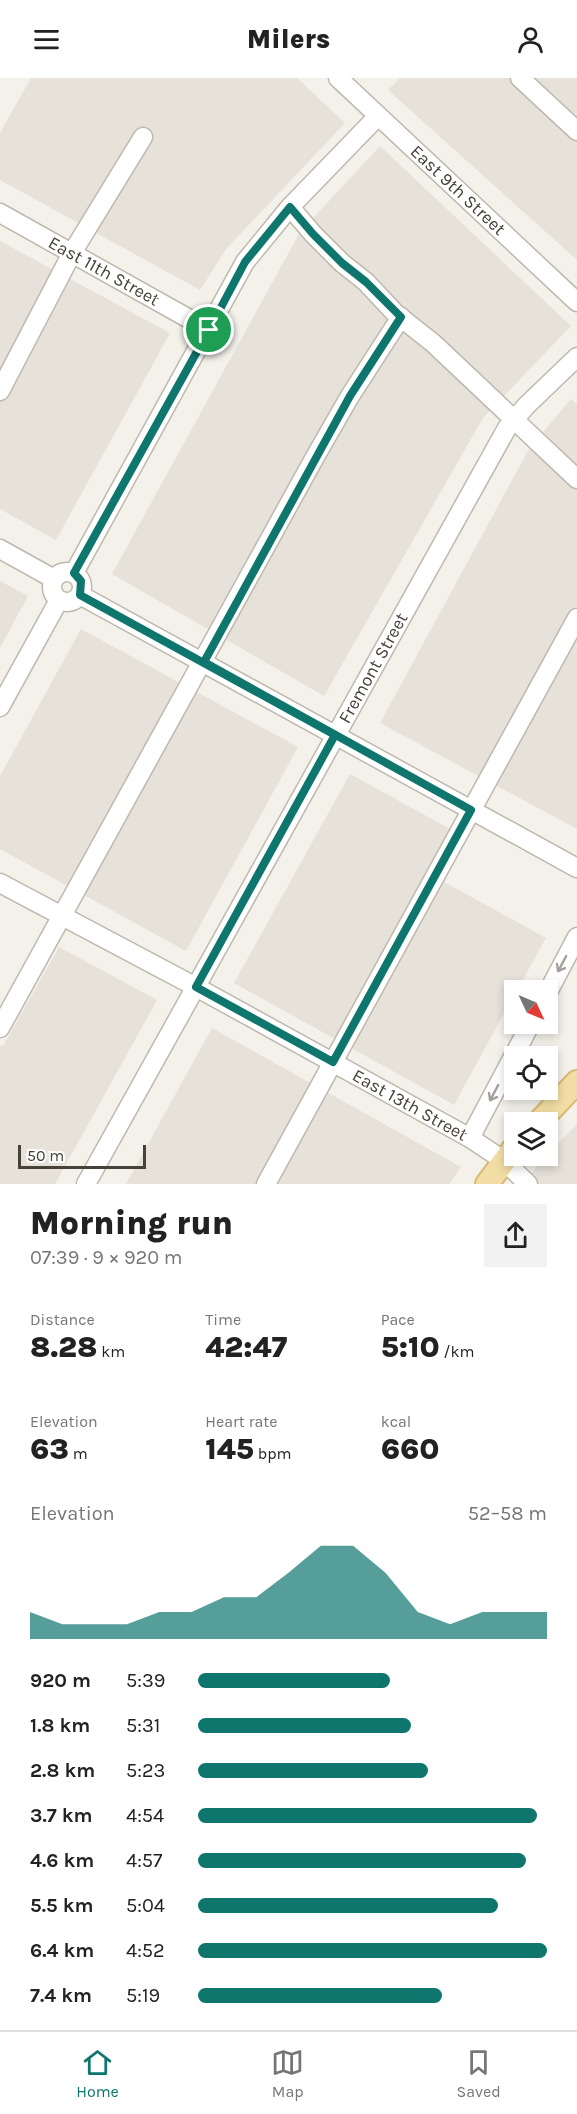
<!DOCTYPE html>
<html lang="en">
<head>
<meta charset="utf-8">
<style>
	:root { --surface:#fff; --page:#f2f2f2; --text:#222; --muted:#767676; --line:#e0e0e0; --accent:#0f766e }
	body { margin:0; font-family:Karla,sans-serif; background:var(--page); color:var(--text); height:100vh; display:flex; flex-direction:column; font-size:22px; white-space:nowrap }
	* { box-sizing:border-box; margin:0 }
	p { font-size:20px; color:var(--muted) }
	.icon { flex:none; width:33px; height:33px; fill:none; stroke:currentColor; stroke-width:2; stroke-linecap:round; stroke-linejoin:round }
	.map { position:relative; height:1106px; overflow:hidden }
	.details { display:flex; flex-direction:column; background:var(--surface); flex:1 }
	.details>* { flex:none }
	.needle { width:39px; rotate:134deg }
	.buttons { position:absolute; left:504px; top:902px; display:grid; gap:12px }
	.buttons a { display:grid; place-items:center; width:54px; height:54px; border-radius:0px; background:var(--surface); box-shadow:0 3px 9px #0003; font-size:30px }
	.scale { position:absolute; left:18px; bottom:15px; width:128px; box-sizing:border-box; padding-left:6px; border:3px solid #464139; border-top:0; font-size:16px; line-height:21px; white-space:nowrap; color:#464139; -webkit-text-stroke:4px #fff; paint-order:stroke }
	.pin { position:absolute; display:grid; place-items:center; width:51px; height:51px; color:#fff; margin:-26px; border:3px solid #fff; border-radius:50%; box-shadow:0 2px 6px #0007 }
	.round { display:grid; place-items:center; flex:none; width:63px; height:63px; border-radius:0px; background:var(--page) }
	.overview { display:flex; align-items:center; justify-content:space-between; height:102px; padding:0 30px }
	h1 { font-size:33px; font-weight:800; line-height:45px }
	.metrics { display:grid; grid-template-columns:repeat(3,1fr); gap:9px; height:102px; padding:6px 30px }
	.metrics div { display:grid; align-content:center }
	.metrics b { font-size:30px; font-weight:800 }
	.metrics small { font-size:16px; font-weight:400 }
	.metrics p { font-size:16px }
	.chart { height:168px; padding:12px 30px }
	.chart p { display:flex; justify-content:space-between }
	.chart svg { width:100%; height:108px; margin-top:6px; fill:var(--accent); opacity:.7 }
	ul { padding:0 30px; list-style:none; font-size:20px }
	li { display:grid; grid-template-columns:96px 72px 1fr; align-items:center; height:45px }
	li i { height:15px; border-radius:8px; background:var(--accent) }
	header { display:flex; justify-content:space-between; align-items:center; height:78px; padding:0 30px; background:var(--surface); font-size:27px; font-weight:800 }
	.menu { display:flex; justify-content:space-around; align-items:center; height:84px; border-top:2px solid var(--line); background:var(--surface); font-size:16px; color:var(--muted) }
	.menu a { display:grid; justify-items:center; gap:3px }
	.menu .selected { color:var(--accent) }
	.map>svg:first-child { display:block }
	.residential { fill:#e6e2d9 }
	.lines { fill:none; stroke-linecap:round; stroke-linejoin:round }
	.minor-casing { stroke:#beb8ae; stroke-width:21 }
	.major-casing { stroke:#d6ba76; stroke-width:26 }
	.minor { stroke:#fff; stroke-width:18 }
	.major { stroke:#f2dda4; stroke-width:22 }
	.oneway { stroke:#a2a09c }
	.route-casing { stroke:#fff; stroke-width:12 }
	.route { stroke:#0f766e; stroke-width:8 }
	.labels { text-anchor:middle; dominant-baseline:central; stroke-width:4.5; stroke-linejoin:round; paint-order:stroke }
	.street-label { font-size:18px; fill:#464139; stroke:#fff }
</style>
</head>
<body>
<header><svg class="icon" aria-label="menu" viewBox="0 0 24 24"><path d="M4 6h16M4 12h16M4 18h16"/></svg>Milers<svg class="icon" aria-label="person" viewBox="0 0 24 24"><circle cx="12" cy="8" r="4"/><path d="M4 21q1-7 8-7t8 7"/></svg></header>
<div class="map">
<svg width="577" height="1106" viewBox="0 0 577 1106">
	<rect width="100%" height="100%" fill="#f3f1ea"/>
	<g class="residential">
		<polygon points="31,0 297,0 345,45 227,170 200,212 0,102 0,55"/>
		<polygon points="400,0 577,0 577,182 388,12"/>
		<polygon points="380,68 571,248 483,340 324,618 112,496 300,154"/>
		<polygon points="0,163 170,255 56,462 0,431"/>
		<polygon points="571,321 577,326 577,751 380,645 529,371"/>
		<polygon points="0,503 28,518 0,570"/>
		<polygon points="81,551 298,669 186,873 0,771 0,698"/>
		<polygon points="350,696 452,752 428,795 546,860 517,912 514,912 514,917 454,1027 234,905"/>
		<polygon points="59,869 157,922 55,1106 0,1106 0,967 3,968"/>
		<polygon points="212,950 461,1089 449,1106 126,1106"/>
		<polygon points="577,1046 577,1106 524,1106 540,1084"/>
	</g>
	<g class="lines">
		<defs>
			<g id="minor">
				<polyline points="338,0 577,224"/>
				<polyline points="520,0 577,53"/>
				<polyline points="290,129 313,156 342,185 366,204 395,235 433,265 577,401"/>
				<polyline points="0,135 209,252"/>
				<polyline points="0,313 72,175 143,59"/>
				<polyline points="0,471 54,501"/>
				<circle cx="67" cy="509" r="15"/>
				<polyline points="74,495 245,184 290,129 378,38"/>
				<polyline points="80,517 577,790"/>
				<polyline points="0,629 59,522"/>
				<polyline points="0,805 196,909 470,1060 503,1082 528,1106"/>
				<polyline points="548,914 577,859"/>
				<polyline points="0,950 315,379 350,318 401,239"/>
				<polyline points="470,1060 531,945"/>
				<polyline points="86,1106 507,350 526,328 577,279"/>
				<polyline points="266,1106 577,540"/>
			</g>
			<g id="major">
				<polyline points="539,1044 577,1004"/>
				<polyline points="487,1106 514,1070"/>
			</g>
		</defs>
		<use href="#minor" class="minor-casing"/>
		<use href="#major" class="major-casing"/>
		<use href="#minor" class="minor"/>
		<use href="#major" class="major"/>
	</g>
	<defs><path id="oneway-shaft" d="M-6 0H5M1.5-3L5.5 0L1.5 3" fill="none" stroke-width="1.6" stroke-linecap="round" stroke-linejoin="round" transform="scale(1.5)"/></defs>
	<g class="oneway">
		<use href="#oneway-shaft" transform="translate(562 886) rotate(118)"/>
		<use href="#oneway-shaft" transform="translate(494 1015) rotate(118)"/>
	</g>
	<g class="lines">
		<defs>
			<path id="route" d="M 209,252 L 74,495 L 81,503 L 80,517 L 335,657 L 196,909 L 333,984 L 471,732 C 382,683 293,633 204,584 L 350,318 L 401,239 L 366,204 L 342,185 L 313,156 L 290,129 L 245,184 L 209,252"/>
		</defs>
		<use href="#route" class="route-casing"/>
		<use href="#route" class="route"/>
	</g>
	<g class="labels">
		<g class="street-label">
			<text transform="translate(458 112) rotate(43)">East 9th Street</text>
			<text transform="translate(104 193) rotate(29)">East 11th Street</text>
			<text transform="translate(373 590) rotate(-61)">Fremont Street</text>
			<text transform="translate(410 1027) rotate(29)">East 13th Street</text>
		</g>
	</g>
</svg>
<div class="buttons">
<a><svg class="needle" viewBox="-14 -14 28 28"><path d="M0-13l5 13h-10z" fill="#e53935"/><path d="M0 13l5-13h-10z" fill="#767676"/></svg></a>
<a><svg class="icon" aria-label="locate" viewBox="0 0 24 24"><circle cx="12" cy="12" r="6"/><path d="M12 2v4M12 18v4M2 12h4M18 12h4"/></svg></a>
<a><svg class="icon" aria-label="layers" viewBox="0 0 24 24"><path d="M12 4l9 5-9 5-9-5zM3 14l9 5 9-5"/></svg></a>
</div>
<div class="scale">50 m</div>
<div class="pin" style="left:209px;top:252px;background:#1e9e55"><svg class="icon" aria-label="arrive" viewBox="0 0 24 24"><path d="M6 21V4h12l-3 4 3 4H6"/></svg></div>
</div>
<section class="details">
<div class="overview"><div><h1>Morning run</h1><p>07:39 · 9 × 920 m</p></div><a class="round"><svg class="icon" aria-label="share" viewBox="0 0 24 24"><path d="M12 15V3M7 8l5-5 5 5M5 13v7h14v-7"/></svg></a></div>
<div class="metrics">
<div><p>Distance</p><b>8.28<small> km</small></b></div>
<div><p>Time</p><b>42:47</b></div>
<div><p>Pace</p><b>5:10<small> /km</small></b></div>
</div>
<div class="metrics">
<div><p>Elevation</p><b>63<small> m</small></b></div>
<div><p>Heart rate</p><b>145<small> bpm</small></b></div>
<div><p>kcal</p><b>660</b></div>
</div>
<div class="chart"><p><span>Elevation</span>52–58 m</p>
<svg viewBox="0 0 160 44" preserveAspectRatio="none"><path d="M0 44V33L10 38L20 38L30 38L40 33L50 33L60 27L70 27L80 17L90 6L100 6L110 17L120 33L130 38L140 33L150 33L160 33V44z"/></svg>
</div>
<ul>
<li><b>920 m</b>5:39<i style="width:55%"></i></li>
<li><b>1.8 km</b>5:31<i style="width:61%"></i></li>
<li><b>2.8 km</b>5:23<i style="width:66%"></i></li>
<li><b>3.7 km</b>4:54<i style="width:97%"></i></li>
<li><b>4.6 km</b>4:57<i style="width:94%"></i></li>
<li><b>5.5 km</b>5:04<i style="width:86%"></i></li>
<li><b>6.4 km</b>4:52<i style="width:100%"></i></li>
<li><b>7.4 km</b>5:19<i style="width:70%"></i></li>
</ul>
</section>
<nav class="menu">
<a class="selected"><svg class="icon" aria-label="home" viewBox="0 0 24 24"><path d="M3 11l9-7 9 7M6 9v11h12V9"/></svg>Home</a>
<a><svg class="icon" aria-label="map" viewBox="0 0 24 24"><path d="M3 6l6-2 6 2 6-2v14l-6 2-6-2-6 2zM9 4v14M15 6v14"/></svg>Map</a>
<a><svg class="icon" aria-label="saved" viewBox="0 0 24 24"><path d="M7 4h10v16l-5-4-5 4z"/></svg>Saved</a>
</nav>
</body>
</html>
